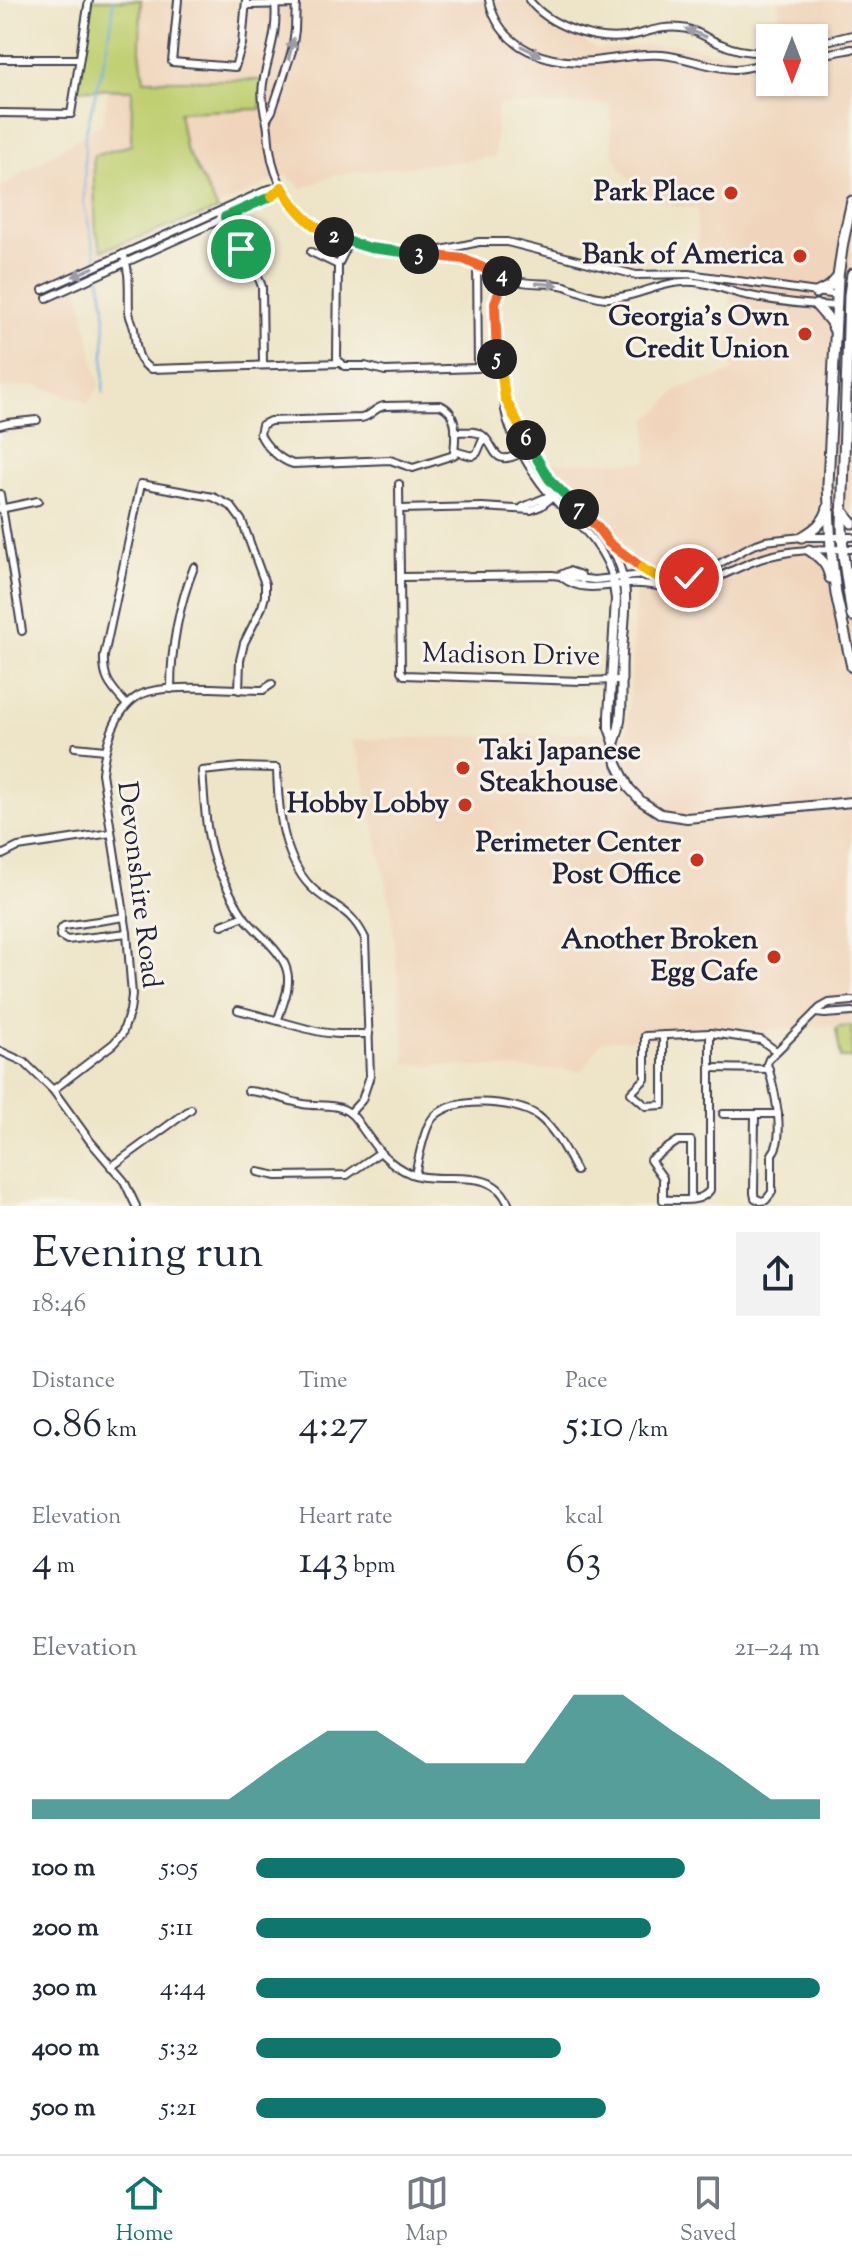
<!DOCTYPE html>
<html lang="en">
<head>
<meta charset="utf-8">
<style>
	:root { --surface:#fff; --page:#f2f2f3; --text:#1f2937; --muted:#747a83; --line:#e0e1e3; --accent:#0f766e }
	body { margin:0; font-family:"Sorts Mill Goudy",serif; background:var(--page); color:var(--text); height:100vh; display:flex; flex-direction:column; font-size:30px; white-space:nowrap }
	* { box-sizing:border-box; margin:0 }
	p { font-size:26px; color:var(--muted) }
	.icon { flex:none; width:44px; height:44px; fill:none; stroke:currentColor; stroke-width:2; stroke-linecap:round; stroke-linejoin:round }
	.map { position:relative; height:1206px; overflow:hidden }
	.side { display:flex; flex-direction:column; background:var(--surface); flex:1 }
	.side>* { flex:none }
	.needle { width:52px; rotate:180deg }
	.tools { position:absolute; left:756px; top:24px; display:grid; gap:16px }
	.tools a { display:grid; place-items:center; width:72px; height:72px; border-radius:0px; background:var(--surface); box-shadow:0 2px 6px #0004; font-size:40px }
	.pin { position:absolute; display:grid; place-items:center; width:68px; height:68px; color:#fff; margin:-34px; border:4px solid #fff; border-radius:50%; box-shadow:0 2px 8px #0007 }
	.km { position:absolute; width:40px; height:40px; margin:-20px; border-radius:50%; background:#222; color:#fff; font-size:22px; line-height:40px; text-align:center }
	.round { display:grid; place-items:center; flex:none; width:84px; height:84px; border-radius:0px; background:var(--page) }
	.headline { display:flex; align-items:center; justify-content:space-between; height:136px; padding:0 32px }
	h1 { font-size:44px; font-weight:600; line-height:60px }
	.metrics { display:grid; grid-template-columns:repeat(3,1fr); gap:12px; height:136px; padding:8px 32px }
	.metrics div { display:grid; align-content:center }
	.metrics b { font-size:40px; font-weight:600 }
	.metrics small { font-size:22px; font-weight:400 }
	.metrics p { font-size:22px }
	.chart { height:224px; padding:16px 32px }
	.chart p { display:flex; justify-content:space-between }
	.chart svg { width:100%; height:144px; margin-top:8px; fill:var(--accent); opacity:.7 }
	ul { padding:0 32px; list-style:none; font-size:26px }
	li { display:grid; grid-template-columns:128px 96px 1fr; align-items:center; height:60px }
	li i { height:20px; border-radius:10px; background:var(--accent) }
	.tabs { display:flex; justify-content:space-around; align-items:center; height:112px; border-top:2px solid var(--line); background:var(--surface); font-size:22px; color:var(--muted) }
	.tabs a { display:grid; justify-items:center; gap:4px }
	.tabs .on { color:var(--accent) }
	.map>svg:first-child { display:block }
	.built { fill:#f0d5bc }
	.green { fill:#bfcf71; stroke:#707856; stroke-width:2 }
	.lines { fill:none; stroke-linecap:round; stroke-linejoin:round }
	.stream { stroke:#6babde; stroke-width:2 }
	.minor-casing { stroke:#413f50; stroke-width:10 }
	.tertiary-casing { stroke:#413f50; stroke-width:12 }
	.secondary-casing { stroke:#413f50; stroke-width:13 }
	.minor { stroke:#fff; stroke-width:6 }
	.tertiary { stroke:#fff; stroke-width:8 }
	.secondary { stroke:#fff; stroke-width:9 }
	.oneway { fill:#9c9ca7 }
	.split-1-casing { stroke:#fff; stroke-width:16 }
	.split-2-casing { stroke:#fff; stroke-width:16 }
	.split-3-casing { stroke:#fff; stroke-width:16 }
	.split-4-casing { stroke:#fff; stroke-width:16 }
	.split-5-casing { stroke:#fff; stroke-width:16 }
	.split-6-casing { stroke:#fff; stroke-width:16 }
	.split-7-casing { stroke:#fff; stroke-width:16 }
	.split-8-casing { stroke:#fff; stroke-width:16 }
	.split-9-casing { stroke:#fff; stroke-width:16 }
	.split-1 { stroke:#22a559; stroke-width:10 }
	.split-2 { stroke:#f5b400; stroke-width:10 }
	.split-3 { stroke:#22a559; stroke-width:10 }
	.split-4 { stroke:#f0652b; stroke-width:10 }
	.split-5 { stroke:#f0652b; stroke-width:10 }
	.split-6 { stroke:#f5b400; stroke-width:10 }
	.split-7 { stroke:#22a559; stroke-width:10 }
	.split-8 { stroke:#f0652b; stroke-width:10 }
	.split-9 { stroke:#f5b400; stroke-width:10 }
	.poi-dot { fill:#c8321e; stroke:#f7f3e8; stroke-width:3 }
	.labels { text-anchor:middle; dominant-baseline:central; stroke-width:6; stroke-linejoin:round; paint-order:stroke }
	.poi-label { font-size:28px; font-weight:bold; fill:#22223b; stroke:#f7f3e8; text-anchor:end }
	.street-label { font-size:28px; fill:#22223b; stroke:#f7f3e8 }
</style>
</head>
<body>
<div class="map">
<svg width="852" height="1206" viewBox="0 0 852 1206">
	<rect width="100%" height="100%" fill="#f7f3e8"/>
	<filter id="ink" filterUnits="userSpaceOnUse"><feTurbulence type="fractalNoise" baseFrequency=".0125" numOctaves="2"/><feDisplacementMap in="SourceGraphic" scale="16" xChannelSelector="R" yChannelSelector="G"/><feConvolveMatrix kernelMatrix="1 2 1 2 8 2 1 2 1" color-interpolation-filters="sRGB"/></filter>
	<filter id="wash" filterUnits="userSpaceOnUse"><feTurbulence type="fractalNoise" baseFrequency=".006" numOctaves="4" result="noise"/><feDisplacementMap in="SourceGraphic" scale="32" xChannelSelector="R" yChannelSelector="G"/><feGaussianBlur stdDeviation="1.8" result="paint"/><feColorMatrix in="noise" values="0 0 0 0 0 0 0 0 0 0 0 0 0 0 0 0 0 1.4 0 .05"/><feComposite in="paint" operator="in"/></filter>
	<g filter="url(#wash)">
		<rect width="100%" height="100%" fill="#eee5c8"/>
		<polygon class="built" points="121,0 523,0 525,3 597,49 674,43 734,56 770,56 770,82 814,82 814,38 778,38 779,0 852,0 852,1024 602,1041 582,1071 406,1064 391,907 361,761 351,740 599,732 626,735 633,656 636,569 628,550 570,493 547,463 647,462 647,419 656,413 678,389 732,372 729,282 698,265 697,209 680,207 653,198 641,191 622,171 614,155 611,138 610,104 497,105 495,157 333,175 302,189 287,175 76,270 99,386 88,403 35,385 0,388 0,188 103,122"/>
		<g class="green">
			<polygon points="87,0 141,0 140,50 144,80 264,80 260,109 179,112 185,147 218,210 102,250 96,231 93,156 131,145 132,90 76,89"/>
			<polygon points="852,1026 852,1058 841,1058 836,1029 838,1027"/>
		</g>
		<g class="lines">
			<g class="stream">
				<polyline points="97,262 84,203 85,135 103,64 112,19 113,0"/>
				<polyline points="98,268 105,306 103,394"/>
			</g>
		</g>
	</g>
	<g filter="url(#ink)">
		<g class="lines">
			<defs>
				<g id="minor">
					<polyline points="178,0 172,62 235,67 242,44 246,0"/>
					<path d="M 275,0 C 278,35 269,51 263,83 C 261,96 263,107 266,119 C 269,129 268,139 270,149 C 272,165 278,181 286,195 C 324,263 404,243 466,260 C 484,265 499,276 517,281 C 533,285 549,282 565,286 C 579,291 591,297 606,298 C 636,299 663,279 694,282 C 711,283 725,290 741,294 C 772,301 806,305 838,306"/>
					<path d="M 489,0 C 500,50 549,65 594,61 C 617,59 639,53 662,55 C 686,57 709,68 734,69 C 746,69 758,65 770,62"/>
					<path d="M 529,0 C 549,26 594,41 625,37 C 644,34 661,25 681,28 C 696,29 707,39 721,44 C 736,51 754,53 770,52"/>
					<polyline points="247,5 296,4"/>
					<polyline points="814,44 852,35"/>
					<polyline points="814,56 852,49"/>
					<polyline points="0,59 78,59"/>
					<polyline points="0,113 71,114 89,0"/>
					<polyline points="267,119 272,111 292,51 295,30 296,0"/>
					<path d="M 223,214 C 234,239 254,261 262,287 L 263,365"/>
					<polyline points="349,243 338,265 337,359 344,366 365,366 385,371 478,368 477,264"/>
					<polyline points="311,252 338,265"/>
					<polyline points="432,252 479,242 507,242 636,275 689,274 838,295"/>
					<path d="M 123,254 C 131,273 128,291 129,311 C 129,317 133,323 134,329 C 136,344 136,362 151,369 L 341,363"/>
					<path d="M 505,277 C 491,308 494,341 502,373 C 505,385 504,398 505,410 C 509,435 531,472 547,491 C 572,520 603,540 613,579"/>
					<polyline points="43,290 269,189 282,187"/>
					<polyline points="47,298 273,196 282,187"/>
					<path d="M 506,400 C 519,427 531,456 550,481 C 577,516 613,530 623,578"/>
					<path d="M 440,405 C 460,413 455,437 454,455 L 413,468 L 390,460 L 293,464 C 280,460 265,446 260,434 L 262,425 L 270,421 L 361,418 C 370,417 374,408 384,406 Z"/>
					<polyline points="0,425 8,423 37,420"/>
					<path d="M 456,432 C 464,432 475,430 482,435 C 498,447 491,469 523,452"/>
					<polyline points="454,451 472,456 477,453 484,437"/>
					<polyline points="399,484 401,671 404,675 581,681 621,680"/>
					<polyline points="0,494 22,631"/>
					<polyline points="523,507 549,496"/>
					<polyline points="0,509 38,501"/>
					<polyline points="400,509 482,507 531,510 541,506 554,496"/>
					<polyline points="613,546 649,573"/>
					<polyline points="560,575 569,571 581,575 582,580"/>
					<polyline points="401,577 552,575 594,580 643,575 676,580 697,576 751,546 765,541 802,537 852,537"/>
					<path d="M 563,578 C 587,596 615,581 641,584 C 659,585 673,591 691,587 C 715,581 736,567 760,559 C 789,549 821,549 852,549"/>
					<path d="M 171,689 C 171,648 179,605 194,567"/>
					<path d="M 126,704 C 111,687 103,680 104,656 L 141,484 L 213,497 L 231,506 L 242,521 L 265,584 L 265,596 L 262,607 L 244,643 L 240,660 L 239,690"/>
					<polyline points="75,747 105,750"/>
					<polyline points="0,856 18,847 111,833"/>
					<polyline points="125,917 64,926 61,929 60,936 67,940 127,933"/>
					<polyline points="222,925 244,916"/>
					<path d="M 238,1010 C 263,1016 287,1024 312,1030 C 330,1035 349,1034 369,1034"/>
					<polyline points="815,1013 825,1014 852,1012"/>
					<path d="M 278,1019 C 283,1004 291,986 287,971 C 283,952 257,933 245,918 C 234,903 226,885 218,869 C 205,838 205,804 202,771 L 240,767 L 277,768 C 278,808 282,857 311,887 C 334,909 349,906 365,938 L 370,1076 L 362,1100 L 350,1113"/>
					<polyline points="663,1035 663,1105 646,1106 631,1093 645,1079 645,1036 710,1033 761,1040 776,1051"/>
					<polyline points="0,1051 24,1062 53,1090 90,1141 124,1181 136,1206"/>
					<polyline points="710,1068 769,1069"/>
					<path d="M 53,1090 L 113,1044 L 122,1034 L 130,1011 L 132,995 L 127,933 L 102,773 C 105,746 114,711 138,696 C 160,682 234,690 263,690 L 272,684"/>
					<path d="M 248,1091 C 268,1092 284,1100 303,1104 C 318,1107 337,1102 351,1114 C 355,1117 359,1124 362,1128 C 376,1148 387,1164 411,1174 C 444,1186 494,1163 509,1206"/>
					<path d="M 723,1114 L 755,1114 L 754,1193 L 755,1198 L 761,1201 L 766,1200 L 772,1192 L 772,1154 C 787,1138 773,1083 767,1064 L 769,1059 L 820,1008 L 829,1003 L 852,1001"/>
					<polyline points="755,1114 778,1114"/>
					<polyline points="111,1167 191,1109"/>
					<polyline points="258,1172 277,1176 347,1175 379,1153"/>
					<path d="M 415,1175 C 418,1161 423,1134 430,1122 C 445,1094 516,1100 538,1116 C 556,1130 566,1152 576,1171"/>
					<path d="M 691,1199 L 691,1141 L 678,1141 L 650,1160 L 663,1178 L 663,1200 C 679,1199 700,1204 710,1190 L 710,1033"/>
				</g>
				<g id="tertiary">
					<polyline points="613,579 616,599 609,716 609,728 614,742 617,764 629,788 641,801 661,814 687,818 852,802"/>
					<path d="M 615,741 C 625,715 620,682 622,653 C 623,628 628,603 623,578"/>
				</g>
				<g id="secondary">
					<polyline points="852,201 843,242 838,277 828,484 831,549 836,594 852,667"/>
					<polyline points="852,274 849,295 842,525 843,555 852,616"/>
					<polyline points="816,293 830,286 838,277"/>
					<polyline points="816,305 830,321 835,331"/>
					<polyline points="842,510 852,523"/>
					<path d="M 802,537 C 814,530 825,522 828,508"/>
					<path d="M 809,550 C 821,558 828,565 830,578"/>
					<polyline points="852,572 852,575"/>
				</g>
			</defs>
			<use href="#minor" class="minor-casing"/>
			<use href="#tertiary" class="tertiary-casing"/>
			<use href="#secondary" class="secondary-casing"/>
			<use href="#minor" class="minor"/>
			<use href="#tertiary" class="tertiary"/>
			<use href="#secondary" class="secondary"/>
		</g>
		<defs><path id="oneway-solid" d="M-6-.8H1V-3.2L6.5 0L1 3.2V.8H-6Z" transform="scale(2)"/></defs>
		<g class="oneway">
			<use href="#oneway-solid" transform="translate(696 33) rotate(-158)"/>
			<use href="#oneway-solid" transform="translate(291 49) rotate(-77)"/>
			<use href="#oneway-solid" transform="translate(531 51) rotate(26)"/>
			<use href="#oneway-solid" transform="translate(83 272) rotate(156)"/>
			<use href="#oneway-solid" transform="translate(547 284) rotate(4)"/>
		</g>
	</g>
	<g class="lines" filter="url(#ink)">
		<defs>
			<polyline id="split-1" points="241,249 225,217 272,196"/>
			<path id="split-2" d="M 272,196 L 282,187 C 294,209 311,227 334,237"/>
			<polyline id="split-3" points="334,237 370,248 419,254"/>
			<polyline id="split-4" points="419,254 463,259 502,276"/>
			<polyline id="split-5" points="497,359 495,303 505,277 502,276"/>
			<polyline id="split-6" points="497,359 502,375 505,398 526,440"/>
			<polyline id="split-7" points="526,440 549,479 579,509"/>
			<polyline id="split-8" points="579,509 598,528 609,543 642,568"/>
			<path id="split-9" d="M 642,568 C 657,579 670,582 689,578"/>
		</defs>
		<use href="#split-1" class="split-1-casing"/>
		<use href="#split-2" class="split-2-casing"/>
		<use href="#split-3" class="split-3-casing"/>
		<use href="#split-4" class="split-4-casing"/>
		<use href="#split-5" class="split-5-casing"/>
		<use href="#split-6" class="split-6-casing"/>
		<use href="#split-7" class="split-7-casing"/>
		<use href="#split-8" class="split-8-casing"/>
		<use href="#split-9" class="split-9-casing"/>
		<use href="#split-1" class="split-1"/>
		<use href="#split-2" class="split-2"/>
		<use href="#split-3" class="split-3"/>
		<use href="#split-4" class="split-4"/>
		<use href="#split-5" class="split-5"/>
		<use href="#split-6" class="split-6"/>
		<use href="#split-7" class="split-7"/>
		<use href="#split-8" class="split-8"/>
		<use href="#split-9" class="split-9"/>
	</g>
	<g class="poi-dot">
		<circle cx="731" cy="193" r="8"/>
		<circle cx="800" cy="256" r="8"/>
		<circle cx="805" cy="334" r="8"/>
		<circle cx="463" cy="768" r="8"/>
		<circle cx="465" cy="805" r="8"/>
		<circle cx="697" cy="860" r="8"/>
		<circle cx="774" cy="957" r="8"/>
	</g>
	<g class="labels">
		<g class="poi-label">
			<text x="715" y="193">Park Place</text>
			<text x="784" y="256">Bank of America</text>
			<text x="789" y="318">Georgia's Own<tspan x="789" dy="32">Credit Union</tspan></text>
			<text x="479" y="752" text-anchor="start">Taki Japanese<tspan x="479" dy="32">Steakhouse</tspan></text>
			<text x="449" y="805">Hobby Lobby</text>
			<text x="681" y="844">Perimeter Center<tspan x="681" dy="32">Post Office</tspan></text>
			<text x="758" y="941">Another Broken<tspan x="758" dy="32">Egg Cafe</tspan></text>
		</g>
		<g class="street-label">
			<text transform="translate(511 656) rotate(1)">Madison Drive</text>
			<text transform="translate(138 885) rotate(83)">Devonshire Road</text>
		</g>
	</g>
</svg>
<div class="tools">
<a><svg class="needle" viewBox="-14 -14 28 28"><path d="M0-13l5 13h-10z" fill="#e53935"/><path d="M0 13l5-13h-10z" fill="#747a83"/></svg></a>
</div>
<div class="pin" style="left:241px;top:249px;background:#1e9e55"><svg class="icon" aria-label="arrive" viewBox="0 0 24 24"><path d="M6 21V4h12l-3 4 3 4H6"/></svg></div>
<div class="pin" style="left:689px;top:578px;background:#d93025"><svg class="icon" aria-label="check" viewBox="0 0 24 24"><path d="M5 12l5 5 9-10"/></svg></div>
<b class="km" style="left:334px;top:237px">2</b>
<b class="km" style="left:419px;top:254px">3</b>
<b class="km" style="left:502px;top:276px">4</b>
<b class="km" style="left:497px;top:359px">5</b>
<b class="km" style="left:526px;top:440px">6</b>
<b class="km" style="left:579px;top:509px">7</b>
</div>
<section class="side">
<div class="headline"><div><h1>Evening run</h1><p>18:46</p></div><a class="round"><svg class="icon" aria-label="share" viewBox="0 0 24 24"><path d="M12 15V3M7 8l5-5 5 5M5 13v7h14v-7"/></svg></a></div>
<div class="metrics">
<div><p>Distance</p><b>0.86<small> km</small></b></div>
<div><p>Time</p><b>4:27</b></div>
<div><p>Pace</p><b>5:10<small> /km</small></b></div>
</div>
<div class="metrics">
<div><p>Elevation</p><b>4<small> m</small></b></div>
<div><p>Heart rate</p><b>143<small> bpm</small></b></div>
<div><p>kcal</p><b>63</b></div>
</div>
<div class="chart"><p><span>Elevation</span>21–24 m</p>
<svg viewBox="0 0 160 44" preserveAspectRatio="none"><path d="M0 44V38L10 38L20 38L30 38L40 38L50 27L60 17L70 17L80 27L90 27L100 27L110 6L120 6L130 17L140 27L150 38L160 38V44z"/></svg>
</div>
<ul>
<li><b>100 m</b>5:05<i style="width:76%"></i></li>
<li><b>200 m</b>5:11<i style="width:70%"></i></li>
<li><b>300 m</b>4:44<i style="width:100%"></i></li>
<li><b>400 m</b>5:32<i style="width:54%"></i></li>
<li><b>500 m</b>5:21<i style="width:62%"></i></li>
</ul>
</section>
<nav class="tabs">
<a class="on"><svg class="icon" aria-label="home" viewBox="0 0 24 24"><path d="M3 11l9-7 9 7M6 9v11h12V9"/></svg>Home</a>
<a><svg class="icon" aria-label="map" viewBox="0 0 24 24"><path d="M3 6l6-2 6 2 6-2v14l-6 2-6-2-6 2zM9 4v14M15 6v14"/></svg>Map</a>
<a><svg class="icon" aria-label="saved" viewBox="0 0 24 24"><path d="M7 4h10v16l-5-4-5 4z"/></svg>Saved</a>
</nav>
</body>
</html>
